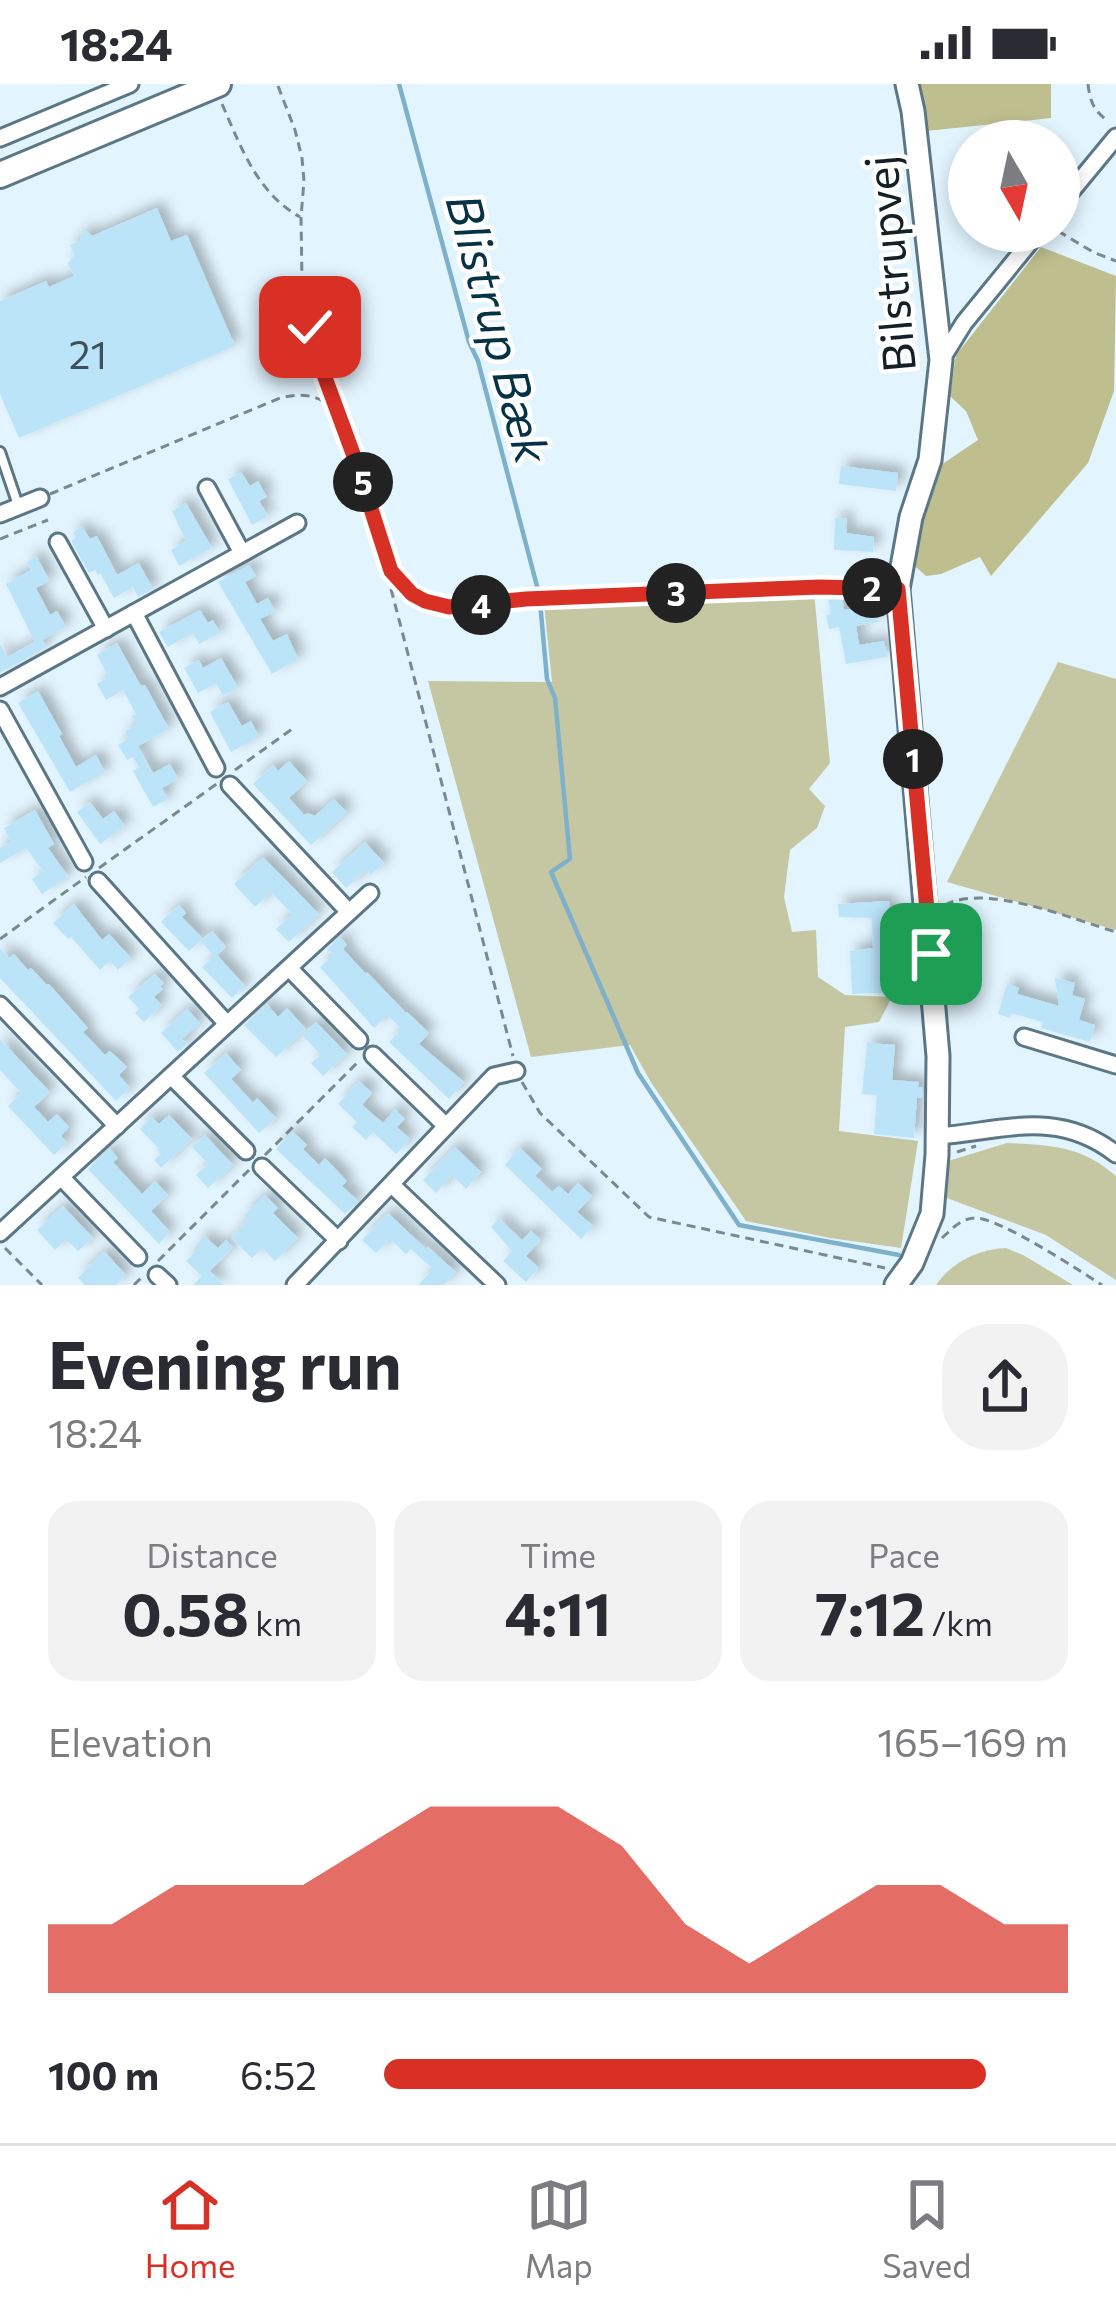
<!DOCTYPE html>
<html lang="en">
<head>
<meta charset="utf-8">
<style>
	:root { --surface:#fff; --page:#f2f2f3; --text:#2b2b33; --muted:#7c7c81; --line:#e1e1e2; --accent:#d93025 }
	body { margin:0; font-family:Commissioner,sans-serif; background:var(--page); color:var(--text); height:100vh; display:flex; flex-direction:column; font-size:45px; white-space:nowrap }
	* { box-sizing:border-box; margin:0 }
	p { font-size:39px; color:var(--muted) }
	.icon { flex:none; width:66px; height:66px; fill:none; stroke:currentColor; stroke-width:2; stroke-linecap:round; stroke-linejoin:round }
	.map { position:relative; height:1201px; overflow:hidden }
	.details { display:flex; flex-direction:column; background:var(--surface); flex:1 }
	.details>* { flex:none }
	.needle { width:78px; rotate:171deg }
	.buttons { position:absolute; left:948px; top:36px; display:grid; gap:24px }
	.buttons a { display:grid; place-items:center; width:132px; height:132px; border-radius:50%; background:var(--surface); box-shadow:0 6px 18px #0003; font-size:60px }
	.pin { position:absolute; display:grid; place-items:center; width:102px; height:102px; color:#fff; margin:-51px; border-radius:24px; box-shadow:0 6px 18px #0006 }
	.km { position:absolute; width:60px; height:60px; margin:-30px; border-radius:50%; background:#222; color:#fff; font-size:33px; line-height:60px; text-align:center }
	.round { display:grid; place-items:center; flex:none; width:126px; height:126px; border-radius:48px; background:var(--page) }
	.summary { display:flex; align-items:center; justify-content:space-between; height:204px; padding:0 48px }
	h1 { font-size:66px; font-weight:700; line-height:90px }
	.stats { display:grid; grid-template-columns:repeat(3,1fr); gap:18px; height:204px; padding:12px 48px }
	.stats div { display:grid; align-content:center; border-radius:30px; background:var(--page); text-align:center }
	.stats b { font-size:60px; font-weight:700 }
	.stats small { font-size:33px; font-weight:400 }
	.stats p { font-size:33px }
	.chart { height:336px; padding:24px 48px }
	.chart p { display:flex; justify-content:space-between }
	.chart svg { width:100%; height:216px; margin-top:12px; fill:var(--accent); opacity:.7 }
	ul { padding:0 48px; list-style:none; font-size:39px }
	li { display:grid; grid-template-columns:192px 144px 1fr; align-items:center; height:90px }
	li i { height:30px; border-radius:15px; background:var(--accent) }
	.status { display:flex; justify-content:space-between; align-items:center; height:84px; padding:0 60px; background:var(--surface); direction:ltr }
	.status svg { height:33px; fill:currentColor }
	.tab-bar { display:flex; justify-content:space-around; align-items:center; height:168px; border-top:3px solid var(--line); background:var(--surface); font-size:33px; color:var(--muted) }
	.tab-bar a { display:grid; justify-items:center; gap:6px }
	.tab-bar .on { color:var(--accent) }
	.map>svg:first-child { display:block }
	.green { fill:#c5c6a2 }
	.forest { fill:#bebe8e }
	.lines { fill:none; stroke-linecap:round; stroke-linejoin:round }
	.stream { stroke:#7eb0ca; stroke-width:4.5 }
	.building { fill:#bbe4f9; filter:url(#shadow) }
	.lane-casing { stroke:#5b7786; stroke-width:14 }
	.street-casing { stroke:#5b7786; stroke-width:21 }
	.secondary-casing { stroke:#5b7786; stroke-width:27 }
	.primary-casing { stroke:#5b7786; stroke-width:30 }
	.path { stroke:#7a8991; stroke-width:3; stroke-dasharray:9 6; stroke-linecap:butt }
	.lane { stroke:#fff; stroke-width:8 }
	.street { stroke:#fff; stroke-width:15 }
	.secondary { stroke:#fff; stroke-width:21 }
	.primary { stroke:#fff; stroke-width:24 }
	.route-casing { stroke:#fff; stroke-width:24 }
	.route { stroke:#d93025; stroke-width:15 }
	.labels { text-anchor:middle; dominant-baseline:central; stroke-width:9; stroke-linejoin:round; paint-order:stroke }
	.number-label { font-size:39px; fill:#3e515b }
	.street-label { font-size:45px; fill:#142026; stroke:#fff }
	.water-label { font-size:48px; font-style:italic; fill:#053244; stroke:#fff }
</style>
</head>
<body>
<div class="status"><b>18:24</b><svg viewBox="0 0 49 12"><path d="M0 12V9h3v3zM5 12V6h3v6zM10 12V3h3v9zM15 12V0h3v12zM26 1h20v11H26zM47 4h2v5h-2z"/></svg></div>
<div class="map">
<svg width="1116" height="1201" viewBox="0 0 1116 1201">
	<defs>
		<filter id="shadow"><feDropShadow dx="7" dy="-7" stdDeviation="6" flood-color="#0004"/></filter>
	</defs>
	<rect width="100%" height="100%" fill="#e2f4fe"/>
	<g class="green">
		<polygon points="814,508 830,679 809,705 825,722 817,744 790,766 784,813 792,848 816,846 818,893 845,911 892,913 879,938 845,943 839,1047 918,1057 901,1164 830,1154 746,1137 652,1000 630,961 531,973 428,597 552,598 544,520"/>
		<polygon points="1058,578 1116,595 1116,846 947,798"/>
		<path d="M 1007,1059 C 1052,1061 1082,1062 1116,1092 L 1116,1196 L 1046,1151 L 944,1113 L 948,1077 Z"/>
		<path d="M 1006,1164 L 1023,1171 L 1073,1201 L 936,1201 C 953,1177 977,1166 1006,1164 Z"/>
	</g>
	<g class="forest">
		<polygon points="915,0 1051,0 1051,34 926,47"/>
		<polygon points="1041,163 1116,192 1114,307 1088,379 991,492 980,473 941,490 926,492 908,476 938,383 978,356 966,327 950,312 956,271"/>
	</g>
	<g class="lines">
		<g class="stream">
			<polyline points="399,0 469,258 478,277 538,506"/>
			<polyline points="540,518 547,595 555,614 570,775 551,788 638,989 739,1141 899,1171"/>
		</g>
	</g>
	<g class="building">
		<polygon points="157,124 171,157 187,151 235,262 19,354 0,310 0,217 46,197 49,203 74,192 68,179 74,171 70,161 80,157 82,149 86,147 92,152"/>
		<polygon points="841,382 898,389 896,407 839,400"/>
		<polygon points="241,388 250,402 258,397 267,413 259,417 268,432 252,441 228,395"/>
		<polygon points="186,419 212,464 179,482 171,466 186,457 172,427"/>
		<polygon points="835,434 847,435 846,449 874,453 873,468 834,466"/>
		<polygon points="82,443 90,455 97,452 117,491 139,479 153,505 138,513 133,503 114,514 100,489 98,491 95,486 89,489 71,457 76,454 73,448"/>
		<polygon points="36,472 50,497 36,504 50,531 57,527 66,543 42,556 46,563 0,589 0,560 7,573 35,558 6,500 31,486 27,478"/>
		<polygon points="249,481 256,492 245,498 257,520 268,514 275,527 260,535 273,557 287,550 298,575 272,590 218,498"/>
		<polygon points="828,513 842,513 844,526 875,521 878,538 856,542 859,561 884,557 887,573 846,580 839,543 829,545 826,531 831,530"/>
		<polygon points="200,526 208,539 213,536 220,549 199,560 193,549 168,563 159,548"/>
		<polygon points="117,559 141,602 145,601 169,645 138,662 153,689 170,680 178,695 162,704 168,715 153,723 133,687 139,683 133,673 127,676 118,661 128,655 125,647 137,641 132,632 136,630 123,606 106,616 97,600 109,593 97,571"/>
		<polygon points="221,574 238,604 223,612 216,599 198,609 184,584 199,576 203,584"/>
		<polygon points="38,607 62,650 59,652 76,683 96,671 105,688 70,708 18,619"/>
		<polygon points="228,618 242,642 251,637 259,653 231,668 210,628"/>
		<polygon points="289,677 307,697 289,714 304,731 308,729 315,732 334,715 347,728 311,761 253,700 273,681 278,687"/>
		<polygon points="90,718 103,735 114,727 125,742 100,760 77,728"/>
		<polygon points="35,726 54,760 48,764 68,792 42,810 32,795 43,787 26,764 0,779 0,764 11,758 4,744"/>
		<polygon points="365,758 384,779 371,791 366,786 346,804 332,788"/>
		<polygon points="263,773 319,830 289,858 276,845 292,830 271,808 255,823 234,800"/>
		<polygon points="889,817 892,908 852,910 850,867 873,864 872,834 839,833 838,820"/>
		<polygon points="74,820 102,856 109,850 131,874 118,886 110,877 100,886 71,853 68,855 53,839"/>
		<polygon points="179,821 186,829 182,833 203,855 189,867 161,838"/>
		<polygon points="212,847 226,863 217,871 245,902 232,914 202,883 214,872 201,857"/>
		<polygon points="340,853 347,861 343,865 366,890 367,888 406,929 407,928 429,949 419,960 464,998 449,1015 389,958 402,945 387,931 374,944 320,883 333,871 327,865"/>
		<polygon points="0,864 9,874 14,870 28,886 31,884 47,901 49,900 88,944 83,948 105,971 110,967 127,983 119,991 130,1004 116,1017 0,894"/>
		<polygon points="155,890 164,899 160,902 163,905 154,913 162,921 144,938 135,929 139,925 128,913"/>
		<polygon points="1055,894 1075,899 1072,911 1085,915 1079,936 1095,941 1090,958 1041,944 1043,938 1011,929 1010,934 998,930 1007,900 1019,904 1017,910 1059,922"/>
		<polygon points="267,920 278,933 287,924 306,945 276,973 244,941"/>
		<polygon points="187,925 200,939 182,955 187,960 178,968 161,949"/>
		<polygon points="316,938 347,970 323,992 311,979 321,971 302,951"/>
		<polygon points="0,955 50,1008 34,1023 48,1038 57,1030 69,1043 61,1052 67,1059 54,1071 8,1022 21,1009 0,986"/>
		<polygon points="867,959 895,961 892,996 919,998 918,1003 923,1003 923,1014 917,1014 914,1054 874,1050 877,1011 862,1010"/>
		<polygon points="226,969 241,986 231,995 253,1019 257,1014 276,1034 259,1049 204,989"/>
		<polygon points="359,997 372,1009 362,1021 383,1039 395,1025 405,1035 397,1043 410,1055 396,1070 373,1048 366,1056 352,1043 357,1038 338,1020"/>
		<polygon points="169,1031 192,1055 161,1084 154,1076 161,1070 157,1066 158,1064 140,1045 152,1033 159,1040"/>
		<polygon points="293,1048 307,1061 303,1065 319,1081 325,1074 347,1097 342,1102 358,1117 345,1130 276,1065"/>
		<polygon points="205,1051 233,1081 208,1104 196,1091 208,1080 192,1063"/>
		<polygon points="455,1063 481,1088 466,1105 452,1091 436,1109 423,1096"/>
		<polygon points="520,1064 542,1085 535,1092 552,1108 559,1102 568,1110 578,1099 592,1112 577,1128 593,1142 581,1155 505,1081"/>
		<polygon points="110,1065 118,1074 113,1078 142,1110 155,1097 168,1111 151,1127 170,1148 159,1160 88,1085"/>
		<polygon points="265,1111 278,1124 273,1129 298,1154 275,1177 262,1164 252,1174 231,1154 248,1135 244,1132"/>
		<polygon points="63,1122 93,1154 78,1167 66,1155 55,1166 37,1146"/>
		<polygon points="388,1129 426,1165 428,1163 456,1188 443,1201 418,1201 433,1185 411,1165 406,1170 390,1155 376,1169 362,1156"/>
		<polygon points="499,1135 522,1156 531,1147 541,1156 526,1172 539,1184 526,1198 503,1177 512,1167 491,1143"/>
		<polygon points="204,1152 218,1164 226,1156 233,1163 210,1187 224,1201 193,1201 202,1192 186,1177 200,1163 197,1160"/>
		<polygon points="104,1167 126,1191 116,1201 85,1201 78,1194"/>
	</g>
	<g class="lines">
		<defs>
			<g id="lane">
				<polyline points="0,368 18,421"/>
				<path d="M 391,487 C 404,504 420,519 443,522 C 478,527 518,515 553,514 C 668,509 782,502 897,505"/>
			</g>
			<g id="street">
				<polyline points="0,54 130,0"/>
				<polyline points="1059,122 1116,53"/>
				<polyline points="941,276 964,239 1039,147"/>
				<polyline points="207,404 242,469"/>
				<polyline points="0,430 40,414"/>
				<polyline points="58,458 106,545"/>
				<polyline points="134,529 216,684"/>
				<polyline points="0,603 297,439"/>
				<polyline points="0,626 84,778"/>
				<polyline points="230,701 349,828"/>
				<polyline points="98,797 227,940"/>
				<polyline points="289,884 359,956"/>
				<polyline points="0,921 117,1042"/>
				<polyline points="1024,953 1116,981"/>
				<polyline points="373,971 446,1042"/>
				<polyline points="171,992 246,1067"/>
				<path d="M 938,1052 C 1003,1047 1057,1024 1116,1070"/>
				<polyline points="262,1083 339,1157"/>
				<polyline points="61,1093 138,1173"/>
				<polyline points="392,1101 497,1201"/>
				<polyline points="0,1149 370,809"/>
				<polyline points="157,1191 168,1201"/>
				<polyline points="295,1201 494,992 516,987"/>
			</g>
			<polyline id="secondary" points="896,1201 912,1179 932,1130 937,1071 938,972 898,505 911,433 930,376 941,276 913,27 907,0"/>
			<polyline id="primary" points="0,91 218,0"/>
		</defs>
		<use href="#lane" class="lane-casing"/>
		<use href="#street" class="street-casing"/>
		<use href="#secondary" class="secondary-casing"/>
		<use href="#primary" class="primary-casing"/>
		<g class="path">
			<path d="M 1088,0 C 1090,18 1094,27 1109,38"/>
			<polyline points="278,2 295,46 302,74 304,97 301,133 302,198 310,243 388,478"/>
			<path d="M 222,20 C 241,63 257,109 300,133"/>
			<polyline points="1058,147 1093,168 1116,177"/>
			<path d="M 50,410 L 280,314 C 303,309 316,310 334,325"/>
			<polyline points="0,455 48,436"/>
			<polyline points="391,505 513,972"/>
			<polyline points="235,686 295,643"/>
			<polyline points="99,784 218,699"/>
			<path d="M 945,821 C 986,799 1072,835 1116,848"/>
			<polyline points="0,855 86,793"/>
			<polyline points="522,998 540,1029 649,1133 885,1184"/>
			<polyline points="957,1068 976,1062"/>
			<polyline points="265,1071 360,976"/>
			<path d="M 942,1154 C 952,1145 960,1135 974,1134 C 997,1132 1080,1187 1102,1201"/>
			<polyline points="5,1164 42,1201"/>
			<polyline points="158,1177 249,1086"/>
			<polyline points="134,1201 143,1192"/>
		</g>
		<use href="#lane" class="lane"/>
		<use href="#street" class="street"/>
		<use href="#secondary" class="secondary"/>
		<use href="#primary" class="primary"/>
	</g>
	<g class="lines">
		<defs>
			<polyline id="route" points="310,243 320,280 355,375 391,487 412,510 425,517 449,523 526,515 820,503 898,505 931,870"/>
		</defs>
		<use href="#route" class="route-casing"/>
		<use href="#route" class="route"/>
	</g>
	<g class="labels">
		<g class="number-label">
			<text x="88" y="269">21</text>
		</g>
		<g class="street-label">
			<text transform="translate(888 180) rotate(-95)">Bilstrupvej</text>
		</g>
		<g class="water-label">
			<text transform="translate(500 244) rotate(75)">Blistrup Bæk</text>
		</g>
	</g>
</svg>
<div class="buttons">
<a><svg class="needle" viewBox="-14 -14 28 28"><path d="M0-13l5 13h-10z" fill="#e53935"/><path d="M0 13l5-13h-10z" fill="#7c7c81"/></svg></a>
</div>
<div class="pin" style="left:931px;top:870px;background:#1e9e55"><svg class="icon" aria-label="arrive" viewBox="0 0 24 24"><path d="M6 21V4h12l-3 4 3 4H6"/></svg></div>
<div class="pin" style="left:310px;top:243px;background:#d93025"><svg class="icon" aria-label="check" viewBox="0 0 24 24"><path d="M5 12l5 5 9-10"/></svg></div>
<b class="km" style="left:913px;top:675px">1</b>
<b class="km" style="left:872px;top:504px">2</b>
<b class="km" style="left:676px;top:509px">3</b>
<b class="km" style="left:481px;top:521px">4</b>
<b class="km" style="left:363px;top:398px">5</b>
</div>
<section class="details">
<div class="summary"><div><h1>Evening run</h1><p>18:24</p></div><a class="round"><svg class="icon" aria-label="share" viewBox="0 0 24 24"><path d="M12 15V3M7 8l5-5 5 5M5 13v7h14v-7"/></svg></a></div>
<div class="stats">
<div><p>Distance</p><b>0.58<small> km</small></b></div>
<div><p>Time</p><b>4:11</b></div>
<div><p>Pace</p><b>7:12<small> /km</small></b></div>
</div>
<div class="chart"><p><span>Elevation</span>165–169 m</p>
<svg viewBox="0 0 160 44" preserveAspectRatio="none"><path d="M0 44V30L10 30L20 22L30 22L40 22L50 14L60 6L70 6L80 6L90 14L100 30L110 38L120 30L130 22L140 22L150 30L160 30V44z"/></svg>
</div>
<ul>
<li><b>100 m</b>6:52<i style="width:88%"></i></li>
</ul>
</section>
<nav class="tab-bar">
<a class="on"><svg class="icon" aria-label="home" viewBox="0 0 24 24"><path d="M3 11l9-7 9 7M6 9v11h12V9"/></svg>Home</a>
<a><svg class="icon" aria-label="map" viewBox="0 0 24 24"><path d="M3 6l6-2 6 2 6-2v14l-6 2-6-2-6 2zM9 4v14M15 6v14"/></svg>Map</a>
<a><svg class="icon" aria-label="saved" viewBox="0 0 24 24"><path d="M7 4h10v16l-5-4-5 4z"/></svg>Saved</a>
</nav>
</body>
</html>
